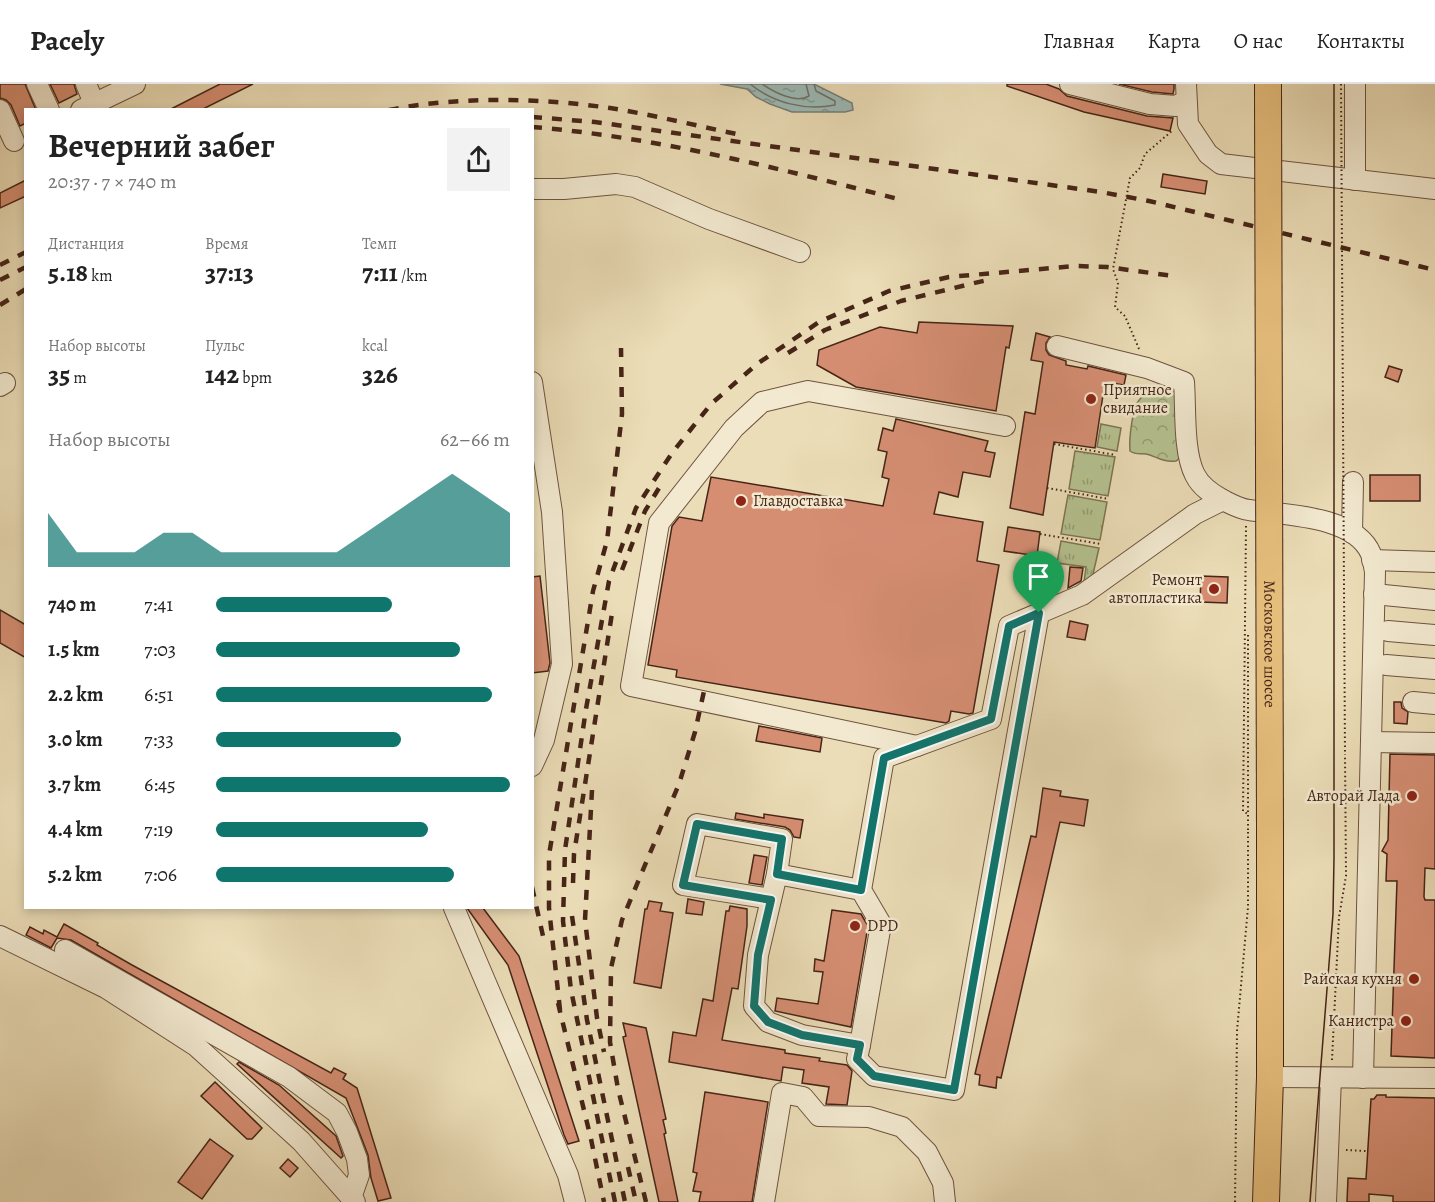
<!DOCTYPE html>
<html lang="ru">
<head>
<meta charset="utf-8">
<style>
	:root { --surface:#fff; --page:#f2f2f2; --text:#222; --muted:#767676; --line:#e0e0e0; --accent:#0f766e }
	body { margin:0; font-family:Alegreya,serif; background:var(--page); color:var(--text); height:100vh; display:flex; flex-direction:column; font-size:22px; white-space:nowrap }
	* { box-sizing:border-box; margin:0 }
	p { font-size:20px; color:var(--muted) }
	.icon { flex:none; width:33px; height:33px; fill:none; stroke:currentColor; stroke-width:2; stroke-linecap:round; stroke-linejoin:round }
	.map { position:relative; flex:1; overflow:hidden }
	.details { position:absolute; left:24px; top:24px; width:510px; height:801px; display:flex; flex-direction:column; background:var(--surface); border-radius:0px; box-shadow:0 3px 9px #0003 }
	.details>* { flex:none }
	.pin { position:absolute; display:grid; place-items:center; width:51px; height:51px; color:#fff; margin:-62px -26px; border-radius:50% 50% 50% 0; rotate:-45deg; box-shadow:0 0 6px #0007 }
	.pin .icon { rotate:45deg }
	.round { display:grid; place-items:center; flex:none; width:63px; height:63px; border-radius:0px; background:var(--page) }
	.headline { display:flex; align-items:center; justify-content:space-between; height:102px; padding:0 24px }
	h1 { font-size:33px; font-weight:700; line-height:45px }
	.metrics { display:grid; grid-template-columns:repeat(3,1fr); gap:9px; height:102px; padding:6px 24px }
	.metrics div { display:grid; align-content:center }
	.metrics b { font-size:26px; font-weight:700 }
	.metrics small { font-size:16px; font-weight:400 }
	.metrics p { font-size:16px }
	.chart { height:168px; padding:12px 24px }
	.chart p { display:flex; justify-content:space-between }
	.chart svg { width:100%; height:108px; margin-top:6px; fill:var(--accent); opacity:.7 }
	ul { padding:0 24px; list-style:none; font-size:20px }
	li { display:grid; grid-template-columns:96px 72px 1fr; align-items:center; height:45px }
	li i { height:15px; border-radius:8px; background:var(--accent) }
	header { display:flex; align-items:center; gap:36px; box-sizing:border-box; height:84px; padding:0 30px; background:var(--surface); border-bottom:2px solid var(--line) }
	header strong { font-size:28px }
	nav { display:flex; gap:33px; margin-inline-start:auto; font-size:21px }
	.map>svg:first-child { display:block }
	.grass { fill:url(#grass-tufts); stroke:#7e7454; stroke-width:1.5 }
	.forest { fill:url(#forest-crowns); stroke:#7e7454; stroke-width:1.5 }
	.water { fill:url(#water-ripples); stroke:#797e76; stroke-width:1.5 }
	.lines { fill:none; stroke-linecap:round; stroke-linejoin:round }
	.shore { stroke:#707066; stroke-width:1.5 }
	.building { fill:#d68e73; stroke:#462517; stroke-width:1.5 }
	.minor-casing { stroke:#6f533f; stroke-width:22 }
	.major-casing { stroke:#462517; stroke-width:28 }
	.path { stroke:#462517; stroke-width:2; stroke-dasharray:1.5 3; stroke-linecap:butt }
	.minor { stroke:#f2e9d0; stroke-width:20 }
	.major { stroke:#e6be7c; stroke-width:26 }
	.tram { stroke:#462517; stroke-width:1.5 }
	.rail { stroke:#462517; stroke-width:4.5; stroke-dasharray:10 10; stroke-linecap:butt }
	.major-bridge-casing { stroke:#462517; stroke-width:28; stroke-linecap:butt }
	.path-bridge { stroke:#462517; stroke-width:2; stroke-dasharray:1.5 3; stroke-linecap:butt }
	.major-bridge { stroke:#e6be7c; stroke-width:26 }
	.route-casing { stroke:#fff; stroke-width:12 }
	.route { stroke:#0f766e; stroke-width:8 }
	.poi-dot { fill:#8f2418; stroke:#f2e9d0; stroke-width:2 }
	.labels { text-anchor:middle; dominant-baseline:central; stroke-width:5; stroke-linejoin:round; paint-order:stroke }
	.poi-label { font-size:16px; fill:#462517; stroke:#f2e9d0; text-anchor:end }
	.street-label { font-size:16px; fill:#462517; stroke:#f2e9d0 }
</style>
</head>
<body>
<header>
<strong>Pacely</strong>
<nav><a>Главная</a><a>Карта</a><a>О нас</a><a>Контакты</a></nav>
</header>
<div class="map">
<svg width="1435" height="1118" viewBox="0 0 1435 1118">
	<defs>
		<pattern id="grass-tufts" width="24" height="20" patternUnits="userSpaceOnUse" patternTransform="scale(1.5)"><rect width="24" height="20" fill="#b5c290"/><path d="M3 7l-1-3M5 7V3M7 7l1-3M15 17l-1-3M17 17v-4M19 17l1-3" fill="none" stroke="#959d75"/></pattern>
		<pattern id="forest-crowns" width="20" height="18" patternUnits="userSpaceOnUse" patternTransform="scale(1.5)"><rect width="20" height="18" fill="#b5c290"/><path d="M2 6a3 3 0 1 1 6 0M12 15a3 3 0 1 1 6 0" fill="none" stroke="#959d75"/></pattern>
		<pattern id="water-ripples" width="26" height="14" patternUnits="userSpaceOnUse" patternTransform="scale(1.5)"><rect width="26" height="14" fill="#9bbab6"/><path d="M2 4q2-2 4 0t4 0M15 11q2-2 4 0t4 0" fill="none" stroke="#809793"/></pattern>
	</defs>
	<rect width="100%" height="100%" fill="#ebddb7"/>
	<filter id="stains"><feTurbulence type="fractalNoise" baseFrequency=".00333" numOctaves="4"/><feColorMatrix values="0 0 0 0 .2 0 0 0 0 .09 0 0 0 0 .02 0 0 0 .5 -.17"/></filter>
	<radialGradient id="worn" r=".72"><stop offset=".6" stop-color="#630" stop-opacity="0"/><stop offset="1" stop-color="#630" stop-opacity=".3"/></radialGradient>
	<g class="grass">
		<polygon points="1101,340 1121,344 1117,367 1097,363"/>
		<polygon points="1075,367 1115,373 1108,412 1069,405"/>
		<polygon points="1068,411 1107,418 1100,456 1061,450"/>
		<polygon points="1061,457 1099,464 1091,499 1084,498 1086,483 1057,479"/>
	</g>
	<path class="forest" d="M 1166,302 L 1174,305 L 1177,309 L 1180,374 L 1176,377 C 1165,378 1160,375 1150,371 C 1142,368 1137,372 1130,367 C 1129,355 1132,323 1140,315 C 1146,307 1157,304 1166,302 Z"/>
	<polygon class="water" points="720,0 814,0 852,19 853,26 845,28 792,28 770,20 756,13 747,5"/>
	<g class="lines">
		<g class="shore">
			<path d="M 750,0 C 774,19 805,27 835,21 L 835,17 L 816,7 L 814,0"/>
			<path d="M 762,0 C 774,8 796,20 809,12 L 806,0"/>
		</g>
	</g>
	<g class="building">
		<polygon points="0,0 25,0 36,26 26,26 26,39 20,42 11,21 6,16 0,14"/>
		<polygon points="50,0 74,0 77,10 59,19"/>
		<polygon points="220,0 253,0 201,26 169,26"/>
		<polygon points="1007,0 1046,0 1059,5 1067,12 1147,32 1173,34 1170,47 1084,28 1007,2"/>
		<polygon points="1119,0 1174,0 1174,5 1173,10 1152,8"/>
		<polygon points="1163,90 1207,97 1205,110 1161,103"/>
		<polygon points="26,96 26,112 0,124 0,109"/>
		<polygon points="919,238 1013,242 1009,264 1006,263 996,327 856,303 817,281 819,266 880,243 917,249"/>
		<polygon points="1036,249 1050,253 1046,259 1046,266 1049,271 1066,277 1066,281 1087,285 1088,282 1126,291 1124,301 1105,298 1095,364 1054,358 1043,431 1010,424 1025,328 1035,330 1043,278 1031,276"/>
		<polygon points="1389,282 1402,286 1398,298 1385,293"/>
		<polygon points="896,335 988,357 985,367 995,369 990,393 963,388 958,413 939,408 934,430 983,438 977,477 999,481 973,629 969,630 951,627 949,637 946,639 676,593 677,586 648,581 672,442 679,433 702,437 711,393 883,422 889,395 882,393 887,368 878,366 883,344 893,347"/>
		<rect x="1370" y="391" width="50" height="26"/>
		<polygon points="1008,443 1040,448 1037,472 1004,467"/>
		<polygon points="1070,483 1083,484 1081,497 1068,504"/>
		<polygon points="540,492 550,579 548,587 532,589 532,493"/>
		<polygon points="1201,492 1228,493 1227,519 1200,518"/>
		<polygon points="0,526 26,541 26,574 0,559"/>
		<polygon points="1070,537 1088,541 1085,556 1067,553"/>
		<polygon points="1394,618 1401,618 1402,624 1408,628 1407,640 1394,639"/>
		<polygon points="759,642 822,654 820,668 756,657"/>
		<polygon points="1390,670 1435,671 1435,785 1425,784 1424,813 1425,816 1435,816 1435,974 1391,972 1397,797 1386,797 1387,770 1382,767 1388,756"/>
		<polygon points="1043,704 1061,707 1060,712 1088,716 1084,742 1060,738 1001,994 997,993 996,1004 979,1001 980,991 975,990 1031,752 1036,753"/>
		<polygon points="736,729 764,734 764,730 803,736 800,754 794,753 790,746 785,743 735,735"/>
		<polygon points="754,771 767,773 762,801 749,799"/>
		<polygon points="688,815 704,818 702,831 686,829"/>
		<polygon points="649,817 662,819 660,827 673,829 661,904 634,899 645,825 647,825"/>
		<polygon points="730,822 747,825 747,842 738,905 732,904 722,956 785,966 785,969 820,974 819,977 847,981 852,987 847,1021 826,1020 829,1003 802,999 804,986 783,983 781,997 669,978 673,948 696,952 703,915 713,917 726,827 729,827"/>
		<polygon points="467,824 483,824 519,872 579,1057 568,1060 564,1051 508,881"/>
		<polygon points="832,826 861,830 868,842 851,943 775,927 777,914 818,920 823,888 814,887 815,875 824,877"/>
		<polygon points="64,840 98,859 97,861 132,881 331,989 334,984 346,990 343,995 357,1004 391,1114 378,1117 371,1094 368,1071 346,1014 71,856 57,854 51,864 26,851 30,843 43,850 44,846 57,853"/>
		<polygon points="623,939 646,944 666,1035 663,1036 666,1049 664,1050 678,1118 659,1118 623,953 626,952"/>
		<polygon points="239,978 279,1001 336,1052 343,1072 341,1074 237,980"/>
		<polygon points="215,998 262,1044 252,1055 247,1055 201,1012"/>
		<polygon points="705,1008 768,1018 752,1118 699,1118 701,1108 693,1107 697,1089 693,1088"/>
		<polygon points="1377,1011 1386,1011 1386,1013 1435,1014 1435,1118 1393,1118 1393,1112 1369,1110 1369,1118 1347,1118 1348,1094 1366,1095 1371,1015 1374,1015"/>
		<polygon points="210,1055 233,1072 202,1115 178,1098"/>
		<polygon points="288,1075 298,1084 290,1093 280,1084"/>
	</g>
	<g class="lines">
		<defs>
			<g id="minor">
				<polyline points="37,0 49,26"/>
				<polyline points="86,0 94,19"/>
				<polyline points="1070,0 1150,20 1176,22 1186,17"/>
				<polyline points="1186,0 1188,40 1208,70 1221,80 1435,105"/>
				<polyline points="1355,0 1355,96"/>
				<polyline points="0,26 14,57"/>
				<polyline points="81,26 135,0"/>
				<polyline points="532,105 564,105 616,100 635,103 709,135 800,168"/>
				<path d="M 1057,262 L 1147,284 L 1184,298 C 1186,324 1183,368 1195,391 C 1201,403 1212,410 1223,416"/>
				<polyline points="532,298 552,428 562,580 544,656 532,682"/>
				<polyline points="0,302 5,299"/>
				<polyline points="1352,449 1353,398"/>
				<polyline points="1372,476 1435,478"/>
				<polyline points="1374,510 1435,516"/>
				<polyline points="1388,547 1435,551"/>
				<polyline points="1386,581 1435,585"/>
				<polyline points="1413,618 1435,620"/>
				<polyline points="1371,658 1435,659"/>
				<polyline points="917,662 631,602 659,439 734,344 762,318 808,307 1005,342"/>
				<path d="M 861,806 L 777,790 L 758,871 L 754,922 L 768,938 L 802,951 L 860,961 L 881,840 L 861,806 L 884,674 L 991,635 L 1009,542 L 1082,511 L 1195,430 L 1223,416 C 1231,420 1240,425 1249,426 C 1283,431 1355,431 1371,470 C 1373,476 1374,482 1375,488 L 1363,994"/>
				<polyline points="771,815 683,801 697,740 782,755 777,790"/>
				<polyline points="454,824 568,1091 575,1118"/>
				<polyline points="0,852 106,904 196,962 301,1057 355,1118"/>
				<polyline points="65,866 289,993 337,1029 347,1048 357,1075 359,1091 351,1114"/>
				<polyline points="860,961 857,975 874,992 954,1006 1039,529"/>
				<polyline points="1270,993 1435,994"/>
				<polyline points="764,1118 782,1009 803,1013 819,1032 869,1033 902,1043 927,1068 943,1099 945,1118"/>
				<polyline points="1326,1118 1331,994"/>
			</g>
			<polyline id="major" points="1266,1118 1270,993 1270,745"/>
		</defs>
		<use href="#minor" class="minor-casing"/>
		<use href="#major" class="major-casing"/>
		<g class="path">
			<polyline points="1139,265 1125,232 1115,223 1118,199 1113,185 1130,94 1140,84 1145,70 1173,46"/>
			<polyline points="1054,360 1116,371"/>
			<polyline points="1047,404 1109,415"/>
			<polyline points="1246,442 1243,727 1248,730"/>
			<polyline points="1040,450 1101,460"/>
			<polyline points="1332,976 1339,833 1346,792 1345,671"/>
			<polyline points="1346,1066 1366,1067"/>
			<polyline points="1235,1118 1237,947 1248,823 1248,746"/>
		</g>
		<use href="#minor" class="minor"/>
		<use href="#major" class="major"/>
		<polyline class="tram" points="1310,1118 1333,830 1334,774 1334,0"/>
		<g class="rail">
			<path d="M 389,26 C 457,12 542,14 610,24 C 654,31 698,42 741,51"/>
			<polyline points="532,33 595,38 1101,108 1149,117 1435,186"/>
			<path d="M 532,43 C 657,53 781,85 902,116"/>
			<polyline points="0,181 26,168"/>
			<polyline points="0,196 26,183"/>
			<polyline points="0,221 26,205"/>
			<polyline points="788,269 825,246 901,217 987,196"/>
			<polyline points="622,486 645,427 659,404"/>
			<polyline points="592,706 585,836 597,934 604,968"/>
			<polyline points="573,799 574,770 613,523"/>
			<polyline points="532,803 545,861"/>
			<polyline points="572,832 587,936 625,1118"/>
			<polyline points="558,919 591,1055 604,1118"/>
			<polyline points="560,926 549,824 549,771 593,507 607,457 622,330 621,264"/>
			<polyline points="628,1083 636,1118"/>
			<polyline points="615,1118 571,906 563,837 565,766 586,625 609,497 636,424 672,369 711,320 757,280 819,238 889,207 949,193 1075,182 1107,183 1173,192"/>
			<polyline points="646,1118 618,1005 610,958 611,884 622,836 679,700 695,648 706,598"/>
		</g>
		<defs>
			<g id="major-bridge">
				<path id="s1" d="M 1268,0 L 1270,745"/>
			</g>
		</defs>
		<use href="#major-bridge" class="major-bridge-casing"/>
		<g class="path-bridge">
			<polyline points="1341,0 1345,671"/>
			<polyline points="1248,746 1248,551"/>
		</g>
		<use href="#major-bridge" class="major-bridge"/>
	</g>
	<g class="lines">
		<defs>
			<polygon id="route" points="1039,529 954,1006 874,992 857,975 860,961 802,951 768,938 754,922 758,871 771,816 683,801 697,740 782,755 777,790 861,806 884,674 991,635 1009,542"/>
		</defs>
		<use href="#route" class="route-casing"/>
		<use href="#route" class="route"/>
	</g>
	<g class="poi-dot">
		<circle cx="1091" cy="315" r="6"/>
		<circle cx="741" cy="417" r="6"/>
		<circle cx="1214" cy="505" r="6"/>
		<circle cx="1412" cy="712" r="6"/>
		<circle cx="855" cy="842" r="6"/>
		<circle cx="1414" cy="895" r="6"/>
		<circle cx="1406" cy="937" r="6"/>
	</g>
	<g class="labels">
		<g class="poi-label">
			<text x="1103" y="306" text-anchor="start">Приятное<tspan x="1103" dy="18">свидание</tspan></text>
			<text x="753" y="417" text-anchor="start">Главдоставка</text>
			<text x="1202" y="496">Ремонт<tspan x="1202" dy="18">автопластика</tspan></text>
			<text x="1400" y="712">Авторай Лада</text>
			<text x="867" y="842" text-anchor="start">DPD</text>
			<text x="1402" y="895">Райская кухня</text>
			<text x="1394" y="937">Канистра</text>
		</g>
		<g class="street-label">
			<text stroke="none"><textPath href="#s1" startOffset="560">Московское шоссе</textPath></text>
		</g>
	</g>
	<rect width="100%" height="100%" filter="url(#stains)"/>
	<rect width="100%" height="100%" fill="url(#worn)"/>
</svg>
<div class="pin" style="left:1039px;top:529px;background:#1e9e55"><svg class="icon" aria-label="arrive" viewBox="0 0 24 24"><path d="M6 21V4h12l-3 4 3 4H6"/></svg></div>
<section class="details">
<div class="headline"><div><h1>Вечерний забег</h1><p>20:37 · 7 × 740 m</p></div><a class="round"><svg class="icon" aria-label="share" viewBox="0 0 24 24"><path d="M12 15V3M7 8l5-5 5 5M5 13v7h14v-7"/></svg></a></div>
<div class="metrics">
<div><p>Дистанция</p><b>5.18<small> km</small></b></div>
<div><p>Время</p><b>37:13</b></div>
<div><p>Темп</p><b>7:11<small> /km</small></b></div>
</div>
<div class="metrics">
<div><p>Набор высоты</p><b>35<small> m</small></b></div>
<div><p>Пульс</p><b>142<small> bpm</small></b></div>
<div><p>kcal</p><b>326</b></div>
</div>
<div class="chart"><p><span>Набор высоты</span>62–66 m</p>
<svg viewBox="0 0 160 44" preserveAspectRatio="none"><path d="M0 44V22L10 38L20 38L30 38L40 30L50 30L60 38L70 38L80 38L90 38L100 38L110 30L120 22L130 14L140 6L150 14L160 22V44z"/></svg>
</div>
<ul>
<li><b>740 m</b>7:41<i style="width:60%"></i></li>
<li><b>1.5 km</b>7:03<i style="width:83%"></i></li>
<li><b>2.2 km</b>6:51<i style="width:94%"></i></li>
<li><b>3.0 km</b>7:33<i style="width:63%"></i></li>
<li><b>3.7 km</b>6:45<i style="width:100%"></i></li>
<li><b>4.4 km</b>7:19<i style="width:72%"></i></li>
<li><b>5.2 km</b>7:06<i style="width:81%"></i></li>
</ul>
</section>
</div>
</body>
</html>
